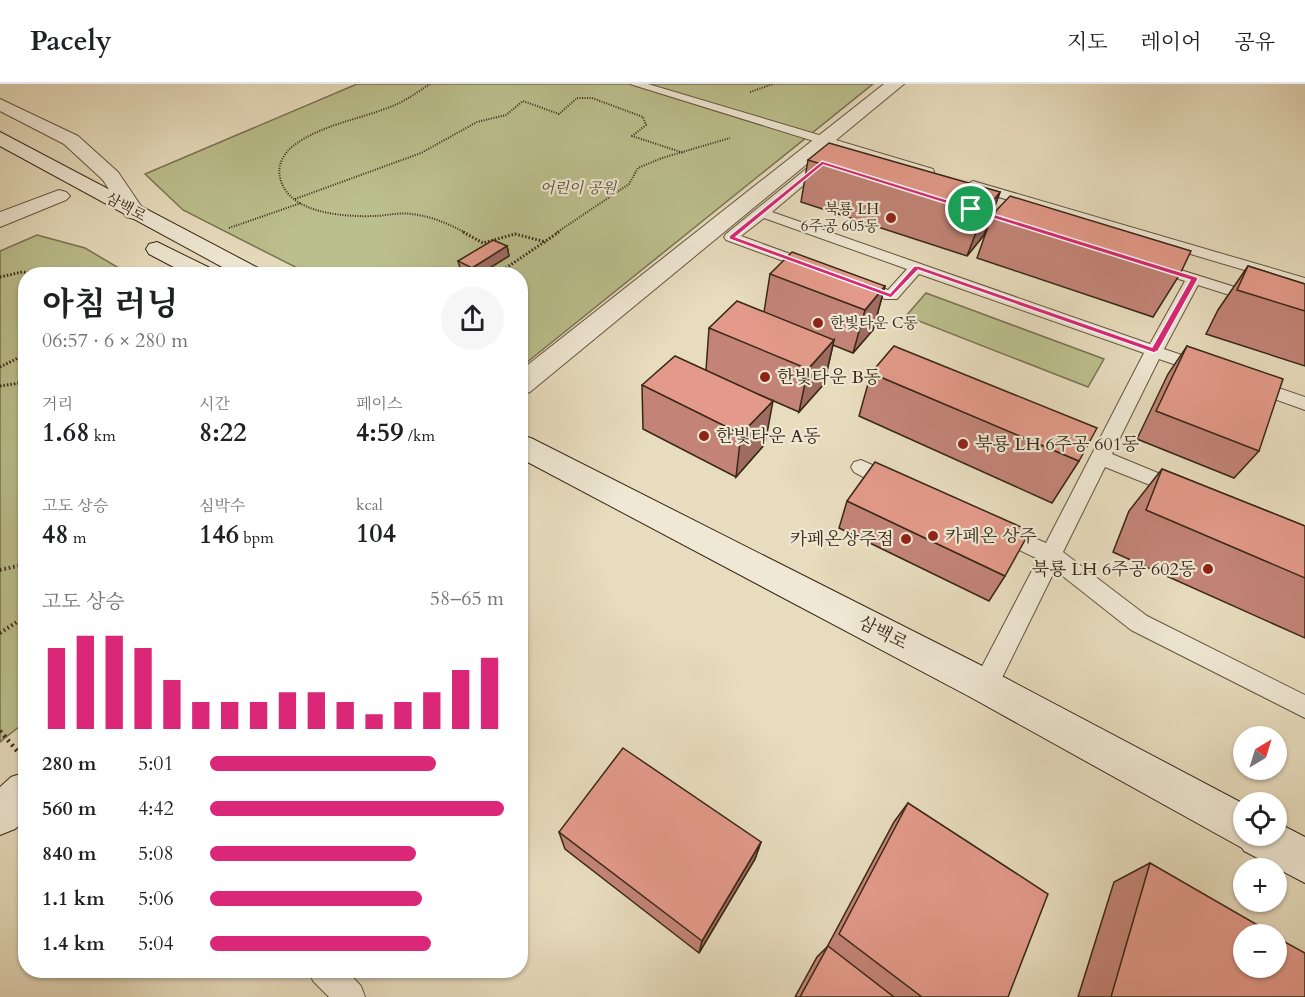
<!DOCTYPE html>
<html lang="ko">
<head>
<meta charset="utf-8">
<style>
	:root { --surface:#fff; --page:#f6f6f6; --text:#202124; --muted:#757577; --line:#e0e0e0; --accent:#db2777 }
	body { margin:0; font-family:Cardo,"Noto Serif KR",serif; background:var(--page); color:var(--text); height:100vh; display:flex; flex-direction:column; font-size:22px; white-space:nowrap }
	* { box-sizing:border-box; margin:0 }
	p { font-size:20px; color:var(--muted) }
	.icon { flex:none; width:33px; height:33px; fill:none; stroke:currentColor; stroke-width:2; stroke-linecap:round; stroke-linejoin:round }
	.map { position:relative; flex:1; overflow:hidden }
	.side { position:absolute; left:18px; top:183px; width:510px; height:711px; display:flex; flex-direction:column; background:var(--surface); border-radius:24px; box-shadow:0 2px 4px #0004 }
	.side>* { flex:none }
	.needle { width:39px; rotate:38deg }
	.buttons { position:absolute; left:1233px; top:642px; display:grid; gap:12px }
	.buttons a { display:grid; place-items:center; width:54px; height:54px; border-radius:50%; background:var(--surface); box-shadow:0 2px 4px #0004; font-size:30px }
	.pin { position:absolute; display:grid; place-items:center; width:51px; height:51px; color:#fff; margin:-26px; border:3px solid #fff; border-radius:50%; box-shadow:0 2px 6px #0007 }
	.round { display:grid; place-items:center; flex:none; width:63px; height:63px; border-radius:32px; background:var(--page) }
	.summary { display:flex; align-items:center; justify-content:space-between; height:102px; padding:0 24px }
	h1 { font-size:33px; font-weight:700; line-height:45px }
	.stats { display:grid; grid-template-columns:repeat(3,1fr); gap:9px; height:102px; padding:6px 24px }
	.stats div { display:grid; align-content:center }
	.stats b { font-size:26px; font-weight:700 }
	.stats small { font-size:16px; font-weight:400 }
	.stats p { font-size:16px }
	.chart { height:168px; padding:12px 24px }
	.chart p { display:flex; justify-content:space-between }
	.chart svg { width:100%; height:108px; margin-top:6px; stroke:var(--accent); stroke-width:6 }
	ul { padding:0 24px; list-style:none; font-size:20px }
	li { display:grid; grid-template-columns:96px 72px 1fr; align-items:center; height:45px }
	li i { height:15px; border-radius:8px; background:var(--accent) }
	header { display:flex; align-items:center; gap:36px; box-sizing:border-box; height:84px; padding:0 30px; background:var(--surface); border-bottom:2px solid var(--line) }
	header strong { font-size:28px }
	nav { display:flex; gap:33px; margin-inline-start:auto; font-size:21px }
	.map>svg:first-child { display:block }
	.green { fill:#bbbf8d; stroke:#7a7352; stroke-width:1.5 }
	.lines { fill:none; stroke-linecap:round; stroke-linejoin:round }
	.lane-casing { stroke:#645440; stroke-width:2 }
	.street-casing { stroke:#645440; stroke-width:2 }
	.secondary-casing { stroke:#392717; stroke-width:2 }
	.path-far3 { stroke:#392717; stroke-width:2; stroke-dasharray:1 1.5; stroke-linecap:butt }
	.path-far2 { stroke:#392717; stroke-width:3; stroke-dasharray:1.5 2; stroke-linecap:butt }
	.path-far1 { stroke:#392717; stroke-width:4; stroke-dasharray:1.5 3; stroke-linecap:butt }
	.path { stroke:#392717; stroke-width:4.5; stroke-dasharray:2 4; stroke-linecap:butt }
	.lane { fill:#efe8d4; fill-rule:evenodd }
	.street { fill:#efe8d4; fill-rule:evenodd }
	.secondary { fill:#efe8d4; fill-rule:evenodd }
	.wall { fill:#c38477; stroke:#392717; stroke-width:1.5 }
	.shaded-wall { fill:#9f6c61; stroke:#392717; stroke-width:1.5 }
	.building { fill:#e39a8a; stroke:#392717; stroke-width:1.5 }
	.route { fill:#db2777; stroke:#fff; stroke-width:1.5; fill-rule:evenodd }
	.poi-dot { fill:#8f2418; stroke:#efe8d4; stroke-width:2 }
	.labels { text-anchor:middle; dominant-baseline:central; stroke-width:4.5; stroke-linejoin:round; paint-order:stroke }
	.far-park-label { font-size:15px; font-style:italic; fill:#5a4d34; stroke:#efe8d4 }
	.far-street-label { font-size:15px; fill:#392717; stroke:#efe8d4 }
	.far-poi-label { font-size:15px; fill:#392717; stroke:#efe8d4; text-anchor:end }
	.poi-label { font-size:18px; fill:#392717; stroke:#efe8d4; text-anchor:start }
	.street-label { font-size:18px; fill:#392717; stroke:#efe8d4 }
</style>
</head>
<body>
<header>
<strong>Pacely</strong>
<nav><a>지도</a><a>레이어</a><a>공유</a></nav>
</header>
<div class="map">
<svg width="1305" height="913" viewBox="0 0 1305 913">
	<rect width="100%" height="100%" fill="#e7dcbd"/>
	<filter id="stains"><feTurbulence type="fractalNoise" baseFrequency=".00333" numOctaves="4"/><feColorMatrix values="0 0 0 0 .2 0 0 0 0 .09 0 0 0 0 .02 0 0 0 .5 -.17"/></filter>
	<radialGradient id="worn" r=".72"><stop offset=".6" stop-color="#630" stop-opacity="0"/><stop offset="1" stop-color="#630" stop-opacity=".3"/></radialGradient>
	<g class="green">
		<polygon points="357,0 873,0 521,283 520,190 309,190 183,126 145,90"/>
		<polygon points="37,151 85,164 129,190 26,190 25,638 0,658 0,167"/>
		<polygon points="926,209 1104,275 1088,303 906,232"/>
	</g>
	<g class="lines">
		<defs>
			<g id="lane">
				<polygon points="630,0 648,0 933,85 934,88 928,92 923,91"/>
				<polygon points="822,75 833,80 832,83 825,83 772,128 1150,260 1185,197 1147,185 1144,182 1147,179 1152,177 1305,225 1305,235 1198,201 1164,265 1211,281 1214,285 1211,289 1205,291 1159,275 1112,370 1187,401 1190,406 1187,411 1180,413 1105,383 1063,468 1147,532 1305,611 1305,634 1131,546 1055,486 994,610 985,613 976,610 973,602 976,594 1038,475 990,452 987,446 990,440 997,438 1046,459 1144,269 919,190 897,215 885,215 851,202 848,199 856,194 888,206 907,185 764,134 741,152 818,180 821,183 818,186 808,186 726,156 724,153 726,150 817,76"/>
				<polygon points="973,97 1305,194 1305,204 968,104 966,101"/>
				<polygon points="1252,295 1305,313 1305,326 1246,305 1243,301 1246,297"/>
				<path d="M 861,376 L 902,394 L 905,399 L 902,404 C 887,409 868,395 854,388 L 851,383 L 854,378 Z"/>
				<polygon points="309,886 346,886 361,902 365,913 329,913 313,897"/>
			</g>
			<g id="street">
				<polygon points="884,0 904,0 530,308 520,311 520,287"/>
				<polygon points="0,15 78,52 118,88 145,128 142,133 134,135 126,133 103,96 64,60 0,27"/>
				<polygon points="59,106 66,108 70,112 66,116 0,143 0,128"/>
			</g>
			<g id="secondary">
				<polygon points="0,48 260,185 264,190 235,190 0,62"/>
				<polygon points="157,158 212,185 216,190 187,190 149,170 146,165 149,160"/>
				<polygon points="520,351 531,354 998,590 1244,720 1244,752 1276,752 1276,738 1305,753 1305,799 1244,767 1242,764 972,614 520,374"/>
				<polygon points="26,688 26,736 15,745 0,751 0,703 11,693"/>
			</g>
		</defs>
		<use href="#lane" class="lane-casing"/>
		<use href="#street" class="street-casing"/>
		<use href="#secondary" class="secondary-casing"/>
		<g class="path-far3">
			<path d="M 430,0 C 419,7 407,16 395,21 C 362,35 322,40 293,62 C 284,69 277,81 280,93 C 287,130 345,133 374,132 C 386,132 398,128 411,130 C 431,132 449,140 466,149"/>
			<polyline points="750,8 773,0"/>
			<polyline points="295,115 421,69 477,38 506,31 523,17 559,30 577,14 592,14 643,33 646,41 632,52 684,69"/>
			<polyline points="229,144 301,119"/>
			<polyline points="556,149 629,100 638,84 662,74 730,54"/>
		</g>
		<g class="path-far2">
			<polyline points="463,148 483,159 515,150 546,158"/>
			<polyline points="497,190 559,148"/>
			<polyline points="0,193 22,188 44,190"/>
			<polyline points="0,283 26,270"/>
			<polyline points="0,302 26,298"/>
		</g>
		<g class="path-far1">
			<polyline points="0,486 26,480"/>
			<polyline points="0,549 26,532"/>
		</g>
		<polyline class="path" points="0,647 19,669"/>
		<use href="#lane" class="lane"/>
		<use href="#street" class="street"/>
		<use href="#secondary" class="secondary"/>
	</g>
	<g class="wall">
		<polygon points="808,76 1000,108 984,151 967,172 801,118"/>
		<polygon points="992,131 1180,190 1153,233 977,174"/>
		<polygon points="507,162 509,172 480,190 467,190 461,187 458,177"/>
		<polygon points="1248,182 1305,200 1305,282 1206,250 1218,226"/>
		<polygon points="770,190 885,202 873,246 853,269 833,261 824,300 799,328 760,311 765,360 736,393 643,345 642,301 706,286 709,244 764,228"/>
		<polygon points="1187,262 1259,367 1234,394 1137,355 1168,290"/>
		<polygon points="871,289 1079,377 1052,419 859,332"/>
		<polygon points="1162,385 1305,442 1305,554 1113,468 1129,427"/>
		<polygon points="847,417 1005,492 989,517 839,444"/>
		<polygon points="908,719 1008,913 795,913 817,873 827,863 894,738"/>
		<polygon points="559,748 761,758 755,775 699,869 565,765"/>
		<polygon points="1150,779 1305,913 1078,913 1114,798"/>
	</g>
	<g class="shaded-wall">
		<polygon points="1000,108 984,151 967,172 983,130"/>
		<polygon points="507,162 509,172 480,190 474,190 472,184"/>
		<polygon points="885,202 873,246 853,269 865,226"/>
		<polygon points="834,256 824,300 799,328 808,285"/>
		<polygon points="773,317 765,360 736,393 741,350"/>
		<polygon points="761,758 755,775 699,869 702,857"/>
	</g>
	<g class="building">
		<polygon points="829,59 1000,108 983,130 808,76"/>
		<polygon points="1010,112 1191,167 1180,190 992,131"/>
		<polygon points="493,156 507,162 472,184 458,177"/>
		<polygon points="792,168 885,202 865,226 770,190"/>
		<polygon points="1248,182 1305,200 1305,227 1237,206"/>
		<polygon points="737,217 834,256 808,285 709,244"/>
		<polygon points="894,262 1097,344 1079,377 871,289"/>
		<polygon points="1187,262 1283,295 1259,367 1156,327"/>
		<polygon points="675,272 773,317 741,350 642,301"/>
		<polygon points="875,378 1030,447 1005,492 847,417"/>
		<polygon points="1162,385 1305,442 1305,494 1146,426"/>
		<polygon points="623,664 761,758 702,857 559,748"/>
		<polygon points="908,719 1048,810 1008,913 922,913 839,850"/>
		<polygon points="1150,779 1273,850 1244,850 1244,884 1276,884 1276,853 1305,869 1305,913 1111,913"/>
		<polygon points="828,862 894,913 800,913"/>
	</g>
	<path class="route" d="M 822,77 L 1197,193 L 1198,195 L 1158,267 L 1154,269 L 918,186 L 891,214 L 729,155 L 729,152 ZM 823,81 L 1190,196 L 1152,263 L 919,182 L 914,182 L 890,209 L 736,153 Z"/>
	<g class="poi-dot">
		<circle cx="891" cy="134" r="6"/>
		<circle cx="818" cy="239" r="6"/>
		<circle cx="765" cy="293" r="6"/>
		<circle cx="704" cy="352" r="6"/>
		<circle cx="963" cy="360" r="6"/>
		<circle cx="933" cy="452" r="6"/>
		<circle cx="906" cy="455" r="6"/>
		<circle cx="1208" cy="485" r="6"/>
	</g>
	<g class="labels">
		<g class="far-park-label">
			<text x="578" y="104">어린이 공원</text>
		</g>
		<g class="far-street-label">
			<text transform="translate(126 123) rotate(28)">삼백로</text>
		</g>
		<g class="far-poi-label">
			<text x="879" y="125">북룡 LH<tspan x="879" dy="17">6주공 605동</tspan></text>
			<text x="830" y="239" text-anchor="start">한빛타운 C동</text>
		</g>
		<g class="poi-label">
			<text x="777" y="293">한빛타운 B동</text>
			<text x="716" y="352">한빛타운 A동</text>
			<text x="975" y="360">북룡 LH 6주공 601동</text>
			<text x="945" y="452">카페온 상주</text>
			<text x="894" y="455" text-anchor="end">카페온상주점</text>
			<text x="1196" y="485" text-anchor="end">북룡 LH 6주공 602동</text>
		</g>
		<g class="street-label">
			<text transform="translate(883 549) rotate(27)">삼백로</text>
		</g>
	</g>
	<rect width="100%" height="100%" filter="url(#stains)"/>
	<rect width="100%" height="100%" fill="url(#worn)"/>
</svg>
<div class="buttons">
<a><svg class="needle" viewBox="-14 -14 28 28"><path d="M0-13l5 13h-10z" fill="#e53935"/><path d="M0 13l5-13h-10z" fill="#757577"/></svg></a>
<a><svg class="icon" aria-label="locate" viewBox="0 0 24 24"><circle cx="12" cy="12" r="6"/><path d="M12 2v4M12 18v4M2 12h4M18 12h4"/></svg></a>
<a>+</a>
<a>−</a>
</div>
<div class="pin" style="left:971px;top:125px;background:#1e9e55"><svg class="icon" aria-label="arrive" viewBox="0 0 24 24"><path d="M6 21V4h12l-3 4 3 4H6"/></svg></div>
<section class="side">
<div class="summary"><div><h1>아침 러닝</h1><p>06:57 · 6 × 280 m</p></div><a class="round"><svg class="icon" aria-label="share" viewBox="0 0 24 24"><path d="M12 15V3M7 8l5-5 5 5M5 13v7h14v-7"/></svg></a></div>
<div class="stats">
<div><p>거리</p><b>1.68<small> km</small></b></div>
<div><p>시간</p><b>8:22</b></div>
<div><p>페이스</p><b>4:59<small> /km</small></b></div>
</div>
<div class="stats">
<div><p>고도 상승</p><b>48<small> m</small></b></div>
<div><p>심박수</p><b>146<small> bpm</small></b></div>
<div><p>kcal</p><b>104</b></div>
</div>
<div class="chart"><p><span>고도 상승</span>58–65 m</p>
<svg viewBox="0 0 160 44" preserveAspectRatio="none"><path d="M5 44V11M15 44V6M25 44V6M35 44V11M45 44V24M55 44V33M65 44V33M75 44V33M85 44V29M95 44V29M105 44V33M115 44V38M125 44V33M135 44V29M145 44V20M155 44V15"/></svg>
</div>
<ul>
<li><b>280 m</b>5:01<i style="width:77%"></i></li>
<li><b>560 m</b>4:42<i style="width:100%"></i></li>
<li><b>840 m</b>5:08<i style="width:70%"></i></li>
<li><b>1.1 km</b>5:06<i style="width:72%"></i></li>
<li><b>1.4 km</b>5:04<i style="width:75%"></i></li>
</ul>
</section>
</div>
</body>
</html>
